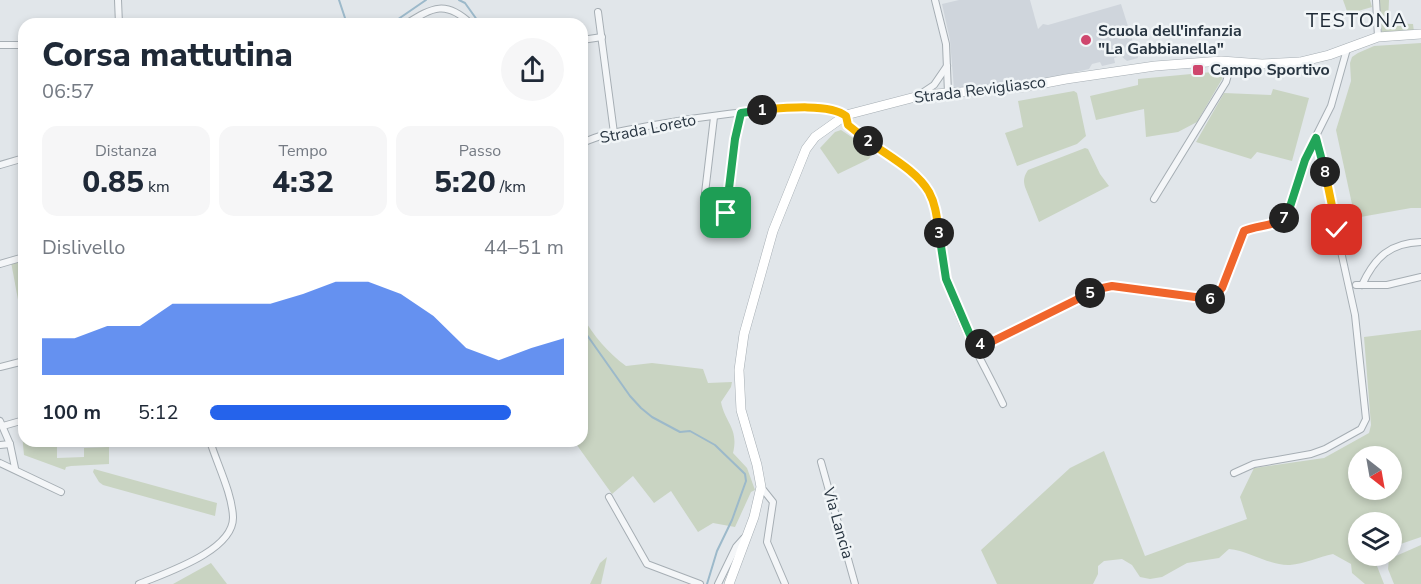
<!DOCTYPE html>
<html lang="it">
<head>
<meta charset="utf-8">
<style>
	:root { --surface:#fff; --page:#f6f6f7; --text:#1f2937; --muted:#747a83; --accent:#2563eb }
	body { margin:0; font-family:"Nunito Sans",sans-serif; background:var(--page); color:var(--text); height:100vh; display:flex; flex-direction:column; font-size:22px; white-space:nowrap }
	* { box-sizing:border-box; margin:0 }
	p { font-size:20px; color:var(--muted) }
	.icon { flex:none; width:33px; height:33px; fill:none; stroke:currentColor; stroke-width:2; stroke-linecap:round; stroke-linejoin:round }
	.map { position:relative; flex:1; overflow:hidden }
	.side { position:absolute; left:18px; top:18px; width:570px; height:429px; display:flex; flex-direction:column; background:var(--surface); border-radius:18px; box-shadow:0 3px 9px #0003 }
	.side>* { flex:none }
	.needle { width:39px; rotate:149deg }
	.controls { position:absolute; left:1348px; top:446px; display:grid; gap:12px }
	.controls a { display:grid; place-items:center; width:54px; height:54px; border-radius:50%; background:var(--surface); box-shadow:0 3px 9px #0003; font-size:30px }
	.pin { position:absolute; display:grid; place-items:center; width:51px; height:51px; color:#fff; margin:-26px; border-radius:12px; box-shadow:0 3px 9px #0006 }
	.km { position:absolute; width:30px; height:30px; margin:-15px; border-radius:50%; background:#222; color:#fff; font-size:16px; line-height:30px; text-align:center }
	.round { display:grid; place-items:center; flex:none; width:63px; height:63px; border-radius:32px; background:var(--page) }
	.head { display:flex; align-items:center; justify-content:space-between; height:102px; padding:0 24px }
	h1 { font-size:33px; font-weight:800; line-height:45px }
	.figures { display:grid; grid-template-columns:repeat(3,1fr); gap:9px; height:102px; padding:6px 24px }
	.figures div { display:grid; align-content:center; border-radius:15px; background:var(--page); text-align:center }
	.figures b { font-size:30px; font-weight:800 }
	.figures small { font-size:16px; font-weight:400 }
	.figures p { font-size:16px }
	.chart { height:168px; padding:12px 24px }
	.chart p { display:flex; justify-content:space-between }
	.chart svg { width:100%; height:108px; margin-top:6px; fill:var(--accent); opacity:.7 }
	ul { padding:0 24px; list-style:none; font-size:20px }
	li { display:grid; grid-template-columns:96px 72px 1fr; align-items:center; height:45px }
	li i { height:15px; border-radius:8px; background:var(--accent) }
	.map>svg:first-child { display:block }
	.built { fill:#cfd5dc }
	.green { fill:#c9d4c2; fill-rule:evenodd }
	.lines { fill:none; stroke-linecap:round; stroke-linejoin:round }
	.stream { stroke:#9cb9ca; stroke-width:2 }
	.street-casing { stroke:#a6aeb4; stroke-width:8 }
	.secondary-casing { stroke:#a6aeb4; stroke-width:10 }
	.street { stroke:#f4f6f8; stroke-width:6 }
	.secondary { stroke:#fff; stroke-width:9 }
	.split-1-casing { stroke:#fff; stroke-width:12 }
	.split-2-casing { stroke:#fff; stroke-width:12 }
	.split-3-casing { stroke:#fff; stroke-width:12 }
	.split-4-casing { stroke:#fff; stroke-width:12 }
	.split-5-casing { stroke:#fff; stroke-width:12 }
	.split-6-casing { stroke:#fff; stroke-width:12 }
	.split-7-casing { stroke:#fff; stroke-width:12 }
	.split-8-casing { stroke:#fff; stroke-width:12 }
	.split-9-casing { stroke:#fff; stroke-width:12 }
	.split-1 { stroke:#22a559; stroke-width:8 }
	.split-2 { stroke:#f5b400; stroke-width:8 }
	.split-3 { stroke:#f5b400; stroke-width:8 }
	.split-4 { stroke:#22a559; stroke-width:8 }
	.split-5 { stroke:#f0652b; stroke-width:8 }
	.split-6 { stroke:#f0652b; stroke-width:8 }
	.split-7 { stroke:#f0652b; stroke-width:8 }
	.split-8 { stroke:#22a559; stroke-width:8 }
	.split-9 { stroke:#f5b400; stroke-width:8 }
	.poi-dot { fill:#cf476e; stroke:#f1f5f7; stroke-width:2 }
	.labels { text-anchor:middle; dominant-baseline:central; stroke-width:5; stroke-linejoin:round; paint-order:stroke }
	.poi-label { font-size:16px; font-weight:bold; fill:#293642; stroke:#f1f5f7; text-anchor:start }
	.street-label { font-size:16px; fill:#293642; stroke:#f1f5f7 }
	.quarter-label { font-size:20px; letter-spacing:1.5px; fill:#1c2733; stroke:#f1f5f7 }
</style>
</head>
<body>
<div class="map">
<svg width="1421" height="584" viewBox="0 0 1421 584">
	<rect width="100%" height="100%" fill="#e1e6ea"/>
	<polygon class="built" points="959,0 1030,0 1038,29 1043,24 1048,25 1121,4 1138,58 1127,61 1121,56 1114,58 1115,63 1102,66 1100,62 1092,64 1089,69 1033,82 954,89 950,40 942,4"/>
	<g class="green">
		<polygon points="1343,0 1370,0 1372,7 1348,14"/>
		<polygon points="1379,0 1389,0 1388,23 1413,24 1414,32 1382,33"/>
		<polygon points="1421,43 1421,208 1411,208 1355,218 1336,130 1351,81 1350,63 1352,57 1358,53 1374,46"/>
		<polygon points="1223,71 1225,74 1197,122 1178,132 1146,137 1144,109 1096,120 1090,96 1138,85 1138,79"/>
		<polygon points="1273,89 1309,98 1292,161 1257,152 1251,159 1196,142 1224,93 1271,95"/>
		<polygon points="1074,91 1077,93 1086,136 1077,144 1017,166 1005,133 1023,127 1018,101"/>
		<polygon points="841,130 871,150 872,154 869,159 838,174 820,148 835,132"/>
		<path d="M 1085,148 L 1088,149 L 1100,174 L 1109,186 L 1039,222 L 1025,187 C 1023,180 1024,176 1028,170 Z"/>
		<polygon points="24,258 24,304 19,305 11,262"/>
		<path d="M 582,316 C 594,336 607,352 626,366 L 652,363 L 703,369 L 708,383 L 732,382 L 731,387 L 721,402 C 725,423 739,428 733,453 L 747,468 L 755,490 L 751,492 L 735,527 L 713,523 L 698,532 L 671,491 L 654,503 L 633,476 L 612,494 L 574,441 L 582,441 Z"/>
		<path d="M 1421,330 L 1421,537 L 1392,547 L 1392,522 L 1359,522 L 1359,555 L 1378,555 L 1375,561 L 1384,584 L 1365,584 L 1352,573 L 1351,564 L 1333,554 C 1319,557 1304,564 1290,565 C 1270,566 1250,551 1229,549 L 1219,558 L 1187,563 L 1162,577 L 1150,579 L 1140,577 L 1132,565 L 1122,559 L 1104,561 L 1098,566 L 1098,574 L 1093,584 L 997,584 L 981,550 L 1070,468 L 1104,451 L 1145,556 L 1247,519 L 1240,497 L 1254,468 L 1324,458 L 1369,433 L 1371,425 L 1364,337 ZM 1359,456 L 1392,456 L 1392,489 L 1359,489 Z"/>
		<polygon points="24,422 24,441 72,441 57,442 57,458 84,457 84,448 109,447 109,464 71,466 66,467 65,470 24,455 21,423"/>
		<polygon points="94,469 217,503 215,516 103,485 99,482 93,472"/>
		<polygon points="1421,545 1421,584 1394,584 1388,569 1389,559"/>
		<polygon points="607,557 601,584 590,584 600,563"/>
		<polygon points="211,563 227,584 173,584"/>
	</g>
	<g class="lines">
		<g class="stream">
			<polyline points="339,0 347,24"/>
			<polyline points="459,0 465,3 480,24"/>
			<polyline points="391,24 426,0"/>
			<polyline points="582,328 630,396 641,408 652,417 680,432 690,431 715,445 745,474 746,481 732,520 717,551 707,584"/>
		</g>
		<defs>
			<g id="street">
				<polyline points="118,0 119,24"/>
				<polyline points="935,0 946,44 948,93"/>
				<polyline points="1376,0 1378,37"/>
				<polyline points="598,12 614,133"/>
				<path d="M 406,24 C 433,7 446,0 471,24"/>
				<polyline points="582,40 602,37"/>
				<polyline points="0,45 24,45"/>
				<polyline points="919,95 934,85 947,66"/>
				<path d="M 582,143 C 589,140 596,137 604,135 C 642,125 820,95 846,115 L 848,125 C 873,147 906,162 926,189 C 942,210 940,253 946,278 C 958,322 984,364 1003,404"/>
				<polyline points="0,165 24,158"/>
				<polyline points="705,193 714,117"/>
				<polyline points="1154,199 1226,82 1232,61"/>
				<polyline points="726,213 735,139 741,113"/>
				<polyline points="0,264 24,257"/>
				<polyline points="1356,285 1387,285 1421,277"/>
				<path d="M 1362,285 C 1375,257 1390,243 1421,242"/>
				<polyline points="973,342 982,344 991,342 1104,287 1112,286 1213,299 1218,295 1244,231 1256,226 1272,224 1281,221 1288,213 1304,160 1331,106 1347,49"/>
				<polyline points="0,367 24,361"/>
				<polyline points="0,421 10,444 15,468"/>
				<polyline points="3,426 24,420"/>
				<polyline points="0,445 10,444"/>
				<polyline points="821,462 855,584"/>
				<polyline points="0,463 61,492"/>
				<polyline points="1234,473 1254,464 1311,454 1325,449 1361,429 1366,419 1355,315 1316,138"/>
				<polyline points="761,487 773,502 767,542 785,584"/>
				<polyline points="609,497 647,564 700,584"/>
				<path d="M 139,584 C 165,573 234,551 233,517 C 232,493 217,464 210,441"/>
				<polyline points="718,584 736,547 744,538"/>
			</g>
			<polyline id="secondary" points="729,584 754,517 761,487 757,465 741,410 739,370 744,334 773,231 806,149 815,137 846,115 923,95 1024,87 1066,79 1155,66 1221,61 1262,64 1300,62 1329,55 1378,37 1421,34"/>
		</defs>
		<use href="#street" class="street-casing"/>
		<use href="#secondary" class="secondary-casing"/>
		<use href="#street" class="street"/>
		<use href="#secondary" class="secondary"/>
	</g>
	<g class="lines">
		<defs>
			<polyline id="split-1" points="726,213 735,139 741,113 762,110"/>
			<path id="split-2" d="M 762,110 C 783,108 830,103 846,116 L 848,125 L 868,141"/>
			<path id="split-3" d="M 868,141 C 888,156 916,170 929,192 C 936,205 937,219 939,233"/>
			<polyline id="split-4" points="939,233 946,279 973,342 980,344"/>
			<polyline id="split-5" points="980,344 991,342 1090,293"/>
			<polyline id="split-6" points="1090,293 1098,289 1112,286 1210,299"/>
			<path id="split-7" d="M 1210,299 L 1213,299 L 1222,288 L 1244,231 C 1257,225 1273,227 1284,218"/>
			<polyline id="split-8" points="1284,218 1288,213 1305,160 1316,138 1325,172"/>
			<polyline id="split-9" points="1325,172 1337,230"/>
		</defs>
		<use href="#split-1" class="split-1-casing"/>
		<use href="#split-2" class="split-2-casing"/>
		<use href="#split-3" class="split-3-casing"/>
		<use href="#split-4" class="split-4-casing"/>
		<use href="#split-5" class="split-5-casing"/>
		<use href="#split-6" class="split-6-casing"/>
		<use href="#split-7" class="split-7-casing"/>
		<use href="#split-8" class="split-8-casing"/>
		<use href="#split-9" class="split-9-casing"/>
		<use href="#split-1" class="split-1"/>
		<use href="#split-2" class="split-2"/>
		<use href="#split-3" class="split-3"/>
		<use href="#split-4" class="split-4"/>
		<use href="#split-5" class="split-5"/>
		<use href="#split-6" class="split-6"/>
		<use href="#split-7" class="split-7"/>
		<use href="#split-8" class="split-8"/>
		<use href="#split-9" class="split-9"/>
	</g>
	<g class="poi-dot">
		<circle cx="1086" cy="40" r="6"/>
		<rect x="1192" y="64" width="12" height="12" rx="3"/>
	</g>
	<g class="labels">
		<g class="poi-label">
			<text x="1098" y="31">Scuola dell'infanzia<tspan x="1098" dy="18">"La Gabbianella"</tspan></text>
			<text x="1210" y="70">Campo Sportivo</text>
		</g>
		<g class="street-label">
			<text transform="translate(980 90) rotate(-7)">Strada Revigliasco</text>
			<text transform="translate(648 129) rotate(-11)">Strada Loreto</text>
			<text transform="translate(838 523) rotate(74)">Via Lancia</text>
		</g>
		<g class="quarter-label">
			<text x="1357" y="20">TESTONA</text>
		</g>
	</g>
</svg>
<div class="controls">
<a><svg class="needle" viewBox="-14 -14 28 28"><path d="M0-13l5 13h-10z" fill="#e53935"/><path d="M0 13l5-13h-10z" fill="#747a83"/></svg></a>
<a><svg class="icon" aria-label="layers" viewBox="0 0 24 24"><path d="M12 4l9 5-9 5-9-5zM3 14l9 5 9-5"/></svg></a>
</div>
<div class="pin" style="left:726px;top:213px;background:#1e9e55"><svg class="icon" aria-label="arrive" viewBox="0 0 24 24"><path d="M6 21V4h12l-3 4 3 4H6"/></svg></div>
<div class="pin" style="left:1337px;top:230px;background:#d93025"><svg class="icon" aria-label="check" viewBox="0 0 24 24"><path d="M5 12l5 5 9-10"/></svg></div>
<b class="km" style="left:762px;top:110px">1</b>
<b class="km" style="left:868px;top:141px">2</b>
<b class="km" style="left:939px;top:233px">3</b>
<b class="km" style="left:980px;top:344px">4</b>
<b class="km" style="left:1090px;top:293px">5</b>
<b class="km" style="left:1210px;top:299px">6</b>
<b class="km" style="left:1284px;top:218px">7</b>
<b class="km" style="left:1325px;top:172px">8</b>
<section class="side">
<div class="head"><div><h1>Corsa mattutina</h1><p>06:57</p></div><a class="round"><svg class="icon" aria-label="share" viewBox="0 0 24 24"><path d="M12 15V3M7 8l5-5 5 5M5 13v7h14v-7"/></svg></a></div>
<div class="figures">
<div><p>Distanza</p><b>0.85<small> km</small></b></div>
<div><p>Tempo</p><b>4:32</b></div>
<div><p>Passo</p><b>5:20<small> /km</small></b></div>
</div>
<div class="chart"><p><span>Dislivello</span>44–51 m</p>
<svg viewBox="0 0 160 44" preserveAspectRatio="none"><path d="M0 44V29L10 29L20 24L30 24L40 15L50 15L60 15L70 15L80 11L90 6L100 6L110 11L120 20L130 33L140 38L150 33L160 29V44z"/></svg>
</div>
<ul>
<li><b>100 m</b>5:12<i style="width:85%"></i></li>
</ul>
</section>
</div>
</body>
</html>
